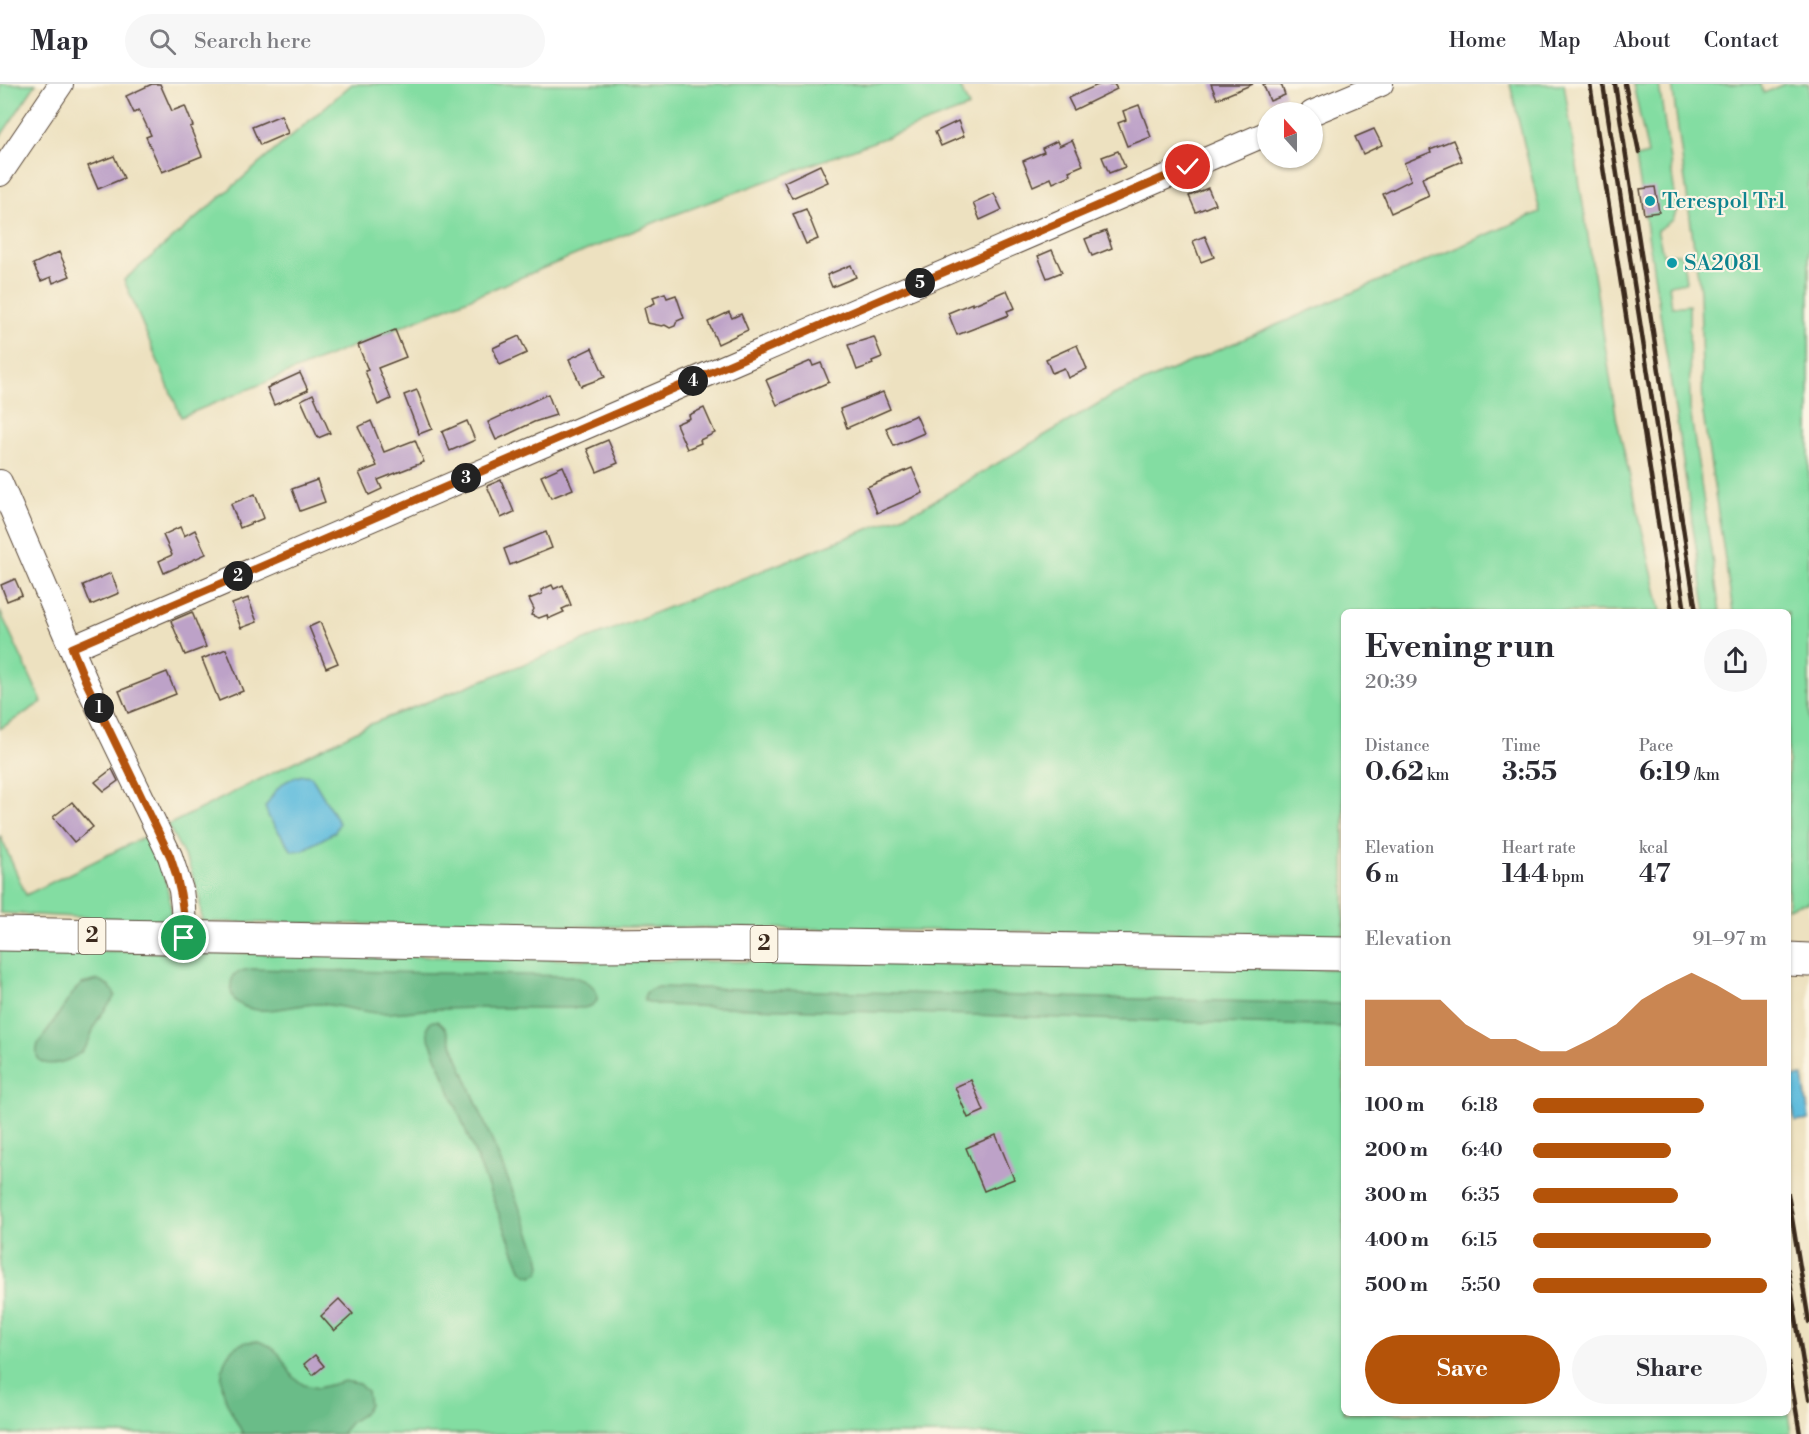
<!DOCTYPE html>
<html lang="en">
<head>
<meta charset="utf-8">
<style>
	:root { --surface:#fff; --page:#f7f7f7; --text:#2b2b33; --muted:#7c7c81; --line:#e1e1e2; --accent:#b45309 }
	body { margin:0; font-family:"Libre Bodoni",serif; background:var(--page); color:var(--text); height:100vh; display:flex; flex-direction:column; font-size:22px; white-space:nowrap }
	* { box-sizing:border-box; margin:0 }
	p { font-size:20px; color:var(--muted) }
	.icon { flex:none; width:33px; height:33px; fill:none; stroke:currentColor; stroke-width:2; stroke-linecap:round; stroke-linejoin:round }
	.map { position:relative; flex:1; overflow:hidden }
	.panel { position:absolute; left:1341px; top:525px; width:450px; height:807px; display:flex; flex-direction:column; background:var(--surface); border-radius:9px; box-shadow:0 2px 4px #0004 }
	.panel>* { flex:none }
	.needle { width:39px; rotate:339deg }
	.tools { position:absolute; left:1257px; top:18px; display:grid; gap:12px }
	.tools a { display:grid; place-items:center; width:66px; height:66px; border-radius:50%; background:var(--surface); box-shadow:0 2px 4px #0004; font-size:30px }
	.pin { position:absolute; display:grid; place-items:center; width:51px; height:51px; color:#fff; margin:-26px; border:3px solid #fff; border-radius:50%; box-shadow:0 2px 6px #0007 }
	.km { position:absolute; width:30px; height:30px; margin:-15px; border-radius:50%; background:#222; color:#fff; font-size:16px; line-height:30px; text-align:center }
	.round { display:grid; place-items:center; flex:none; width:63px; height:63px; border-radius:32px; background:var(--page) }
	.summary { display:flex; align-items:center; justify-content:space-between; height:102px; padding:0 24px }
	h1 { font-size:33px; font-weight:800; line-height:45px }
	.metrics { display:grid; grid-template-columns:repeat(3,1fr); gap:9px; height:102px; padding:6px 24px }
	.metrics div { display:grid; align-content:center }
	.metrics b { font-size:26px; font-weight:800 }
	.metrics small { font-size:16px; font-weight:400 }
	.metrics p { font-size:16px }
	.chart { height:168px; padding:12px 24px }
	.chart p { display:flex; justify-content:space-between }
	.chart svg { width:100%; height:108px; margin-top:6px; fill:var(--accent); opacity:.7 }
	.action { display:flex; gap:12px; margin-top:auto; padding:12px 24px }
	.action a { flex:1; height:69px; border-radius:36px; background:var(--accent); color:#fff; font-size:24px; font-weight:800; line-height:69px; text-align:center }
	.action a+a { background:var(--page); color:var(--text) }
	ul { padding:0 24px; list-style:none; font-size:20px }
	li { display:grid; grid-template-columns:96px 72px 1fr; align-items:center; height:45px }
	li i { height:15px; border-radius:8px; background:var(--accent) }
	header { display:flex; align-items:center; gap:36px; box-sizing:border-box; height:84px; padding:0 30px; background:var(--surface); border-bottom:2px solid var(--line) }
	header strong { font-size:28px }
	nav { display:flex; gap:33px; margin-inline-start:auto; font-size:21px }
	.search { width:420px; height:54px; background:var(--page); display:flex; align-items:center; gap:15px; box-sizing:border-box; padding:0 21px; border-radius:33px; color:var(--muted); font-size:22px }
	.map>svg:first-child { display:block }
	.green { fill:#83dda2; stroke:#5f8460; stroke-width:1.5 }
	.forest { fill:#6abc88; stroke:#527353; stroke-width:1.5 }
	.water { fill:#5fbcdd; stroke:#4d737e; stroke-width:1.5 }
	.building { fill:#bda2c8 }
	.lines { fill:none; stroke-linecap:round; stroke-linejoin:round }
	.minor-casing { stroke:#564536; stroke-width:26 }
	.highway-casing { stroke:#564536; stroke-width:35 }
	.minor { stroke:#fff; stroke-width:24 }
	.highway { stroke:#fff; stroke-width:33 }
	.rail { stroke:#3b2a1e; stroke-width:4.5 }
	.route-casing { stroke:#fff; stroke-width:12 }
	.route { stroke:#b45309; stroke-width:8 }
	.culture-dot { fill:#0f9aa8; stroke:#fcf5e5; stroke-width:2 }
	.labels { text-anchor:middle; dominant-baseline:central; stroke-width:4.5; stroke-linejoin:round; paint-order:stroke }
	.shield { fill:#fcf5e5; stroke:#75675a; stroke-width:1.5 }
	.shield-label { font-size:21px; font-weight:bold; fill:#3b2a1e }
	.culture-label { font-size:22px; fill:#0d838f; stroke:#fcf5e5; text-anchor:start }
</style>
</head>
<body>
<header>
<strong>Map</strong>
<div class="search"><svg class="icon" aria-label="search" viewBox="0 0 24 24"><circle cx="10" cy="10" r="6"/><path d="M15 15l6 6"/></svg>Search here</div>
<nav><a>Home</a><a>Map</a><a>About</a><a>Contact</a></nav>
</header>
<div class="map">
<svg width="1809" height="1350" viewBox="0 0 1809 1350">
	<rect width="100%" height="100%" fill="#fcf5e5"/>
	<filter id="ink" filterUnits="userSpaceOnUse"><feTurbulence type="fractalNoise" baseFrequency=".0167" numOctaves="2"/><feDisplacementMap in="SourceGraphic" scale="12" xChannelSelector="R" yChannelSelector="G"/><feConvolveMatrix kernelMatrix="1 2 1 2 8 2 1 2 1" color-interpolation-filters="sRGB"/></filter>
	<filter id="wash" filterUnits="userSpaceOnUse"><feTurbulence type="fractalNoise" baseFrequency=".008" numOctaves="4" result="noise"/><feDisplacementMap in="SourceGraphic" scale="24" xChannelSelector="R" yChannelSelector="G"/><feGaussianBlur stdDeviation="1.35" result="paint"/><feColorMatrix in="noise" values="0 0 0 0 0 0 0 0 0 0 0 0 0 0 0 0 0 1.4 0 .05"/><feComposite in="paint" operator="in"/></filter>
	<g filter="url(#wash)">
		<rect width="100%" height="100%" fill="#ede1c0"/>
		<g class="green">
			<polygon points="0,0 36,0 0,53"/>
			<polygon points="352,0 959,0 969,23 663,135 181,333 124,196"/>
			<polygon points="1510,0 1564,0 1617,337 1661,528 1344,528 1344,851 202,838 199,811 189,781 168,741 371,640 922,424 1111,312 1540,128"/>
			<polygon points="1633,0 1659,0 1677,125 1673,136 1657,146 1663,170 1679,170 1683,175 1686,198 1669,201 1672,223 1689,221 1690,325 1720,528 1706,528 1636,73 1648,70"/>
			<polygon points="1672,0 1760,0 1764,9 1785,0 1809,0 1809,819 1800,820 1788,824 1788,528 1733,528 1703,330 1700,207"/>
			<polygon points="0,527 42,618 0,645"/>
			<path d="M 0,751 L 26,811 L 146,752 C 162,784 170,801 172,838 L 0,829 Z"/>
			<polygon points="0,865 618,876 1344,885 1344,1329 1788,1329 1791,1350 0,1350"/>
		</g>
		<g class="forest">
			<path d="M 251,885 L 572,892 C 586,896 598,901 597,917 L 591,922 L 584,924 C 537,924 490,923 442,925 C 421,925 400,930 378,929 C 359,928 340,921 320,920 C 295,919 267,933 243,922 C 229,916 229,904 233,891 L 241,887 Z"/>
			<path d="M 98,896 C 107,899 112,903 115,911 C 110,922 101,928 96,939 C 91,949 90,960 81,968 C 68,980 29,990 38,960 L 75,906 L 82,900 Z"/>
			<path d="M 658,903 L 1344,920 L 1344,943 L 660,921 L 645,917 C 642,908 651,904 658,903 Z"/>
			<path d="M 433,937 L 438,937 L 446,945 L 539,1171 L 541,1182 L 539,1189 L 532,1192 L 526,1190 L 521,1185 L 428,952 C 427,945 426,940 433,937 Z"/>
			<path d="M 258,1257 L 270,1262 L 279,1270 L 293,1293 L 304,1301 L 318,1304 L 345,1297 L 359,1300 L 367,1308 L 369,1320 L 363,1330 L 351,1338 L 341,1350 L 243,1350 C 236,1336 226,1322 223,1306 C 219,1289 224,1264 244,1259 C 248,1257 254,1258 258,1257 Z"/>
		</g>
		<g class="water">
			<path d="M 303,691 L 311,692 L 339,739 L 335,748 L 303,766 L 292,767 L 269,734 L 265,723 C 276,705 281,696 303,691 Z"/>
			<polygon points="1803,992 1809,1036 1795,1038 1788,994"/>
		</g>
		<g id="blocks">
			<g class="building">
				<polygon points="152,0 160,0 172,27 185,22 193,42 190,43 202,72 162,88 146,53 151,51 139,26 134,29 126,12"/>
				<polygon points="1100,0 1114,0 1117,5 1074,26 1068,14"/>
				<polygon points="1211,0 1253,0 1217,15"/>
				<polygon points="1263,0 1281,0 1285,11 1270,17"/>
				<polygon points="1139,21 1151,53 1127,62 1118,39 1126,36 1123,27"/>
				<polygon points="281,31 288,49 260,61 252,43"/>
				<polygon points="958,37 964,52 941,62 935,48"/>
				<polygon points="1374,45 1382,61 1363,70 1355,53"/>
				<polygon points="1072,56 1083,81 1069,87 1071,91 1053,99 1051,94 1033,102 1023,77 1044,68 1042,64 1057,57 1059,62"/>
				<polygon points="1453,56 1462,77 1422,94 1429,112 1391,129 1383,110 1411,96 1404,79 1431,68 1430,65"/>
				<polygon points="1118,67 1125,83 1109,89 1102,73"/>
				<polygon points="114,72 124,94 98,105 88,82"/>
				<polygon points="820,81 828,98 792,114 784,98"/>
				<polygon points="1655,103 1659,128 1644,130 1640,105"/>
				<polygon points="1208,104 1215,120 1196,128 1189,112"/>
				<polygon points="994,109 1002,126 980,136 973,119"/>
				<polygon points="806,125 818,155 806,160 793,130"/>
				<polygon points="1106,147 1112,164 1092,172 1085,155"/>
				<polygon points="1205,152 1214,173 1201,178 1193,157"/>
				<polygon points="1052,166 1062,188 1047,194 1038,172"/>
				<polygon points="59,168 70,192 53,199 51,193 41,197 33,180"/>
				<polygon points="851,181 856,193 832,203 827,191"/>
				<polygon points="1007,206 1015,224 1007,227 1009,231 957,251 948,229 972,219 972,221"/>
				<polygon points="665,209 667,214 676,211 684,234 677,237 675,242 670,244 665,241 662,242 648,239 644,224 655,219 653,213"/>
				<polygon points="729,228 732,234 741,230 748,246 718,260 708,238"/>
				<polygon points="395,246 406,273 378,284 391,315 378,321 365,287 368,286 358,261"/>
				<polygon points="519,252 527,269 500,281 493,264"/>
				<polygon points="874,253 882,273 872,277 873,280 857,286 848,261"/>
				<polygon points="1077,261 1087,285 1068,294 1064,284 1052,289 1046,275"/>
				<polygon points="592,264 605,293 581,302 569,275"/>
				<polygon points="811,277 813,282 821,279 829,298 777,321 766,296"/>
				<polygon points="300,289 308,306 274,321 267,304"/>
				<polygon points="417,306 432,345 419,350 404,311"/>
				<polygon points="883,308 890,325 847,344 840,325"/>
				<polygon points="313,310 330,349 318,354 301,316"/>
				<polygon points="548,310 556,331 534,338 496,356 488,338"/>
				<polygon points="704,324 715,349 700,356 701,359 687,365 676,340 690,334 689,331"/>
				<polygon points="916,331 924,349 894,362 886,344"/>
				<polygon points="371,337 384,368 415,356 424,378 378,396 382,405 369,411 359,389 377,382 358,343"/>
				<polygon points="467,337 475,356 450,367 442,348"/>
				<polygon points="608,356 618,379 597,388 587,365"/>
				<polygon points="563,382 573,405 551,414 541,392"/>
				<polygon points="912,384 923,409 877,429 867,403"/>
				<polygon points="317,396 325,418 300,427 292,405"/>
				<polygon points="501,396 514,428 501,434 487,402"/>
				<polygon points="255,410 264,434 240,444 231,420"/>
				<polygon points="180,443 184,452 195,446 206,470 164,489 159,477 172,471 163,451"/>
				<polygon points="546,448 552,464 510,481 504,465"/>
				<polygon points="111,489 119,509 91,521 83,501"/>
				<polygon points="15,495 22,511 7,517 1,501"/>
				<polygon points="552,501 554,505 563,501 571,521 562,525 564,528 548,535 547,531 539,534 531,531 534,525 529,515 542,510 541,506"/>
				<polygon points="248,514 257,538 241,544 232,520"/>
				<polygon points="192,528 206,563 185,571 171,537"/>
				<polygon points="320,538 338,579 326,584 309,543"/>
				<polygon points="226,565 243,607 219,617 202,575"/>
				<polygon points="167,588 176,610 128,629 119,607"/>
				<polygon points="112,685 118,697 104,707 95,698"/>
				<polygon points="72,718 93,743 74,758 53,733"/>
				<polygon points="971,996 984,1027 968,1034 955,1003"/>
				<polygon points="996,1051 1014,1095 984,1107 966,1064"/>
				<polygon points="339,1215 353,1230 334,1247 321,1232"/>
				<polygon points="315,1271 324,1282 313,1291 304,1280"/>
			</g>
		</g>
	</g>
	<g filter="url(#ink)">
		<use href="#blocks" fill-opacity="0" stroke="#564536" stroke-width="1.5"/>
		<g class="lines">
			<defs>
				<g id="minor">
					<polyline points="1312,29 1381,0"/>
					<polyline points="0,90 61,0"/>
					<polyline points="0,398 85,596 170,772 181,806 183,823 184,854"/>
					<polyline points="72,564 1268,49"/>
				</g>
				<g id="highway">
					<polyline points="0,850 599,861 705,860 1344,870"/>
					<polyline points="1788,875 1809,876"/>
				</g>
			</defs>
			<use href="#minor" class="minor-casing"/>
			<use href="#highway" class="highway-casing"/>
			<use href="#minor" class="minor"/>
			<use href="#highway" class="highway"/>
			<g class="rail">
				<polyline points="1590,0 1672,528"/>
				<polyline points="1603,0 1685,528"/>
				<polyline points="1615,0 1696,528"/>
				<polyline points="1625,0 1639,68"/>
				<polyline points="1788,1110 1809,1238"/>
				<polyline points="1788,1186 1809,1315"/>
				<polyline points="1788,1277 1800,1350"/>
			</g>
		</g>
	</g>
	<g class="lines" filter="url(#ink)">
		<defs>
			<path id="route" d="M 184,854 C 185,825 180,799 170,772 L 85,596 L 72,564 L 1188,83"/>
		</defs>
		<use href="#route" class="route-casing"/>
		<use href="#route" class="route"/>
	</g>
	<g class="culture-dot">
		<circle cx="1650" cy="117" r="6"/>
		<circle cx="1672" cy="179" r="6"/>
	</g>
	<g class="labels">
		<g class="shield">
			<rect x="78.5" y="834" width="27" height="36" rx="4.5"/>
			<rect x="750.5" y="842" width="27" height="36" rx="4.5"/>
		</g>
		<g class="shield-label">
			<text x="92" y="852">2</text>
			<text x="764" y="860">2</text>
		</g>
		<g class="culture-label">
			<text x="1662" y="117">Terespol Tr1</text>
			<text x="1684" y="179">SA2081</text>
		</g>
	</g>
</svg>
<div class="tools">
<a><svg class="needle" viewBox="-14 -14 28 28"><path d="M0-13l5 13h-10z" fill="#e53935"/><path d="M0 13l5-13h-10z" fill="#7c7c81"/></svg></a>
</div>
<div class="pin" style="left:184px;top:854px;background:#1e9e55"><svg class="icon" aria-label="arrive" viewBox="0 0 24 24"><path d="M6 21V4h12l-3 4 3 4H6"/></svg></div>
<div class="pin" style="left:1188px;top:83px;background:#d93025"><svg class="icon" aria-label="check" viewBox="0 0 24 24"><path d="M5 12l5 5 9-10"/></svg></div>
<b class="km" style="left:99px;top:624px">1</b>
<b class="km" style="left:238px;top:492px">2</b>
<b class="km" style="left:466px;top:394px">3</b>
<b class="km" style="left:693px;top:297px">4</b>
<b class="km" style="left:920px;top:199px">5</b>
<section class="panel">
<div class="summary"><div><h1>Evening run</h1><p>20:39</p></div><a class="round"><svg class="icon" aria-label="share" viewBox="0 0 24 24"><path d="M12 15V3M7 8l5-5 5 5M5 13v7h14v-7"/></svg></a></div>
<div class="metrics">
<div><p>Distance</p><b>0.62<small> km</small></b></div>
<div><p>Time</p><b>3:55</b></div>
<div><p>Pace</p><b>6:19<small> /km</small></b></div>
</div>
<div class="metrics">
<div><p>Elevation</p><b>6<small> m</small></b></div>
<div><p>Heart rate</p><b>144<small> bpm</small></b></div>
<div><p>kcal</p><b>47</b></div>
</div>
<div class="chart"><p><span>Elevation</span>91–97 m</p>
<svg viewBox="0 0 160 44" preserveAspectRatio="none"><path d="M0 44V17L10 17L20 17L30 17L40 27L50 33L60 33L70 38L80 38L90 33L100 27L110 17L120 11L130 6L140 11L150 17L160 17V44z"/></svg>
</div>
<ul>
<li><b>100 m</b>6:18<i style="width:73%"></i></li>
<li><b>200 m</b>6:40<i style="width:59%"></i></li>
<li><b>300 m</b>6:35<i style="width:62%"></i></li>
<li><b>400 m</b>6:15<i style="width:76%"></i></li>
<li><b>500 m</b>5:50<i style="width:100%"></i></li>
</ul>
<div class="action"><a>Save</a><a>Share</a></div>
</section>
</div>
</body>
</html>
